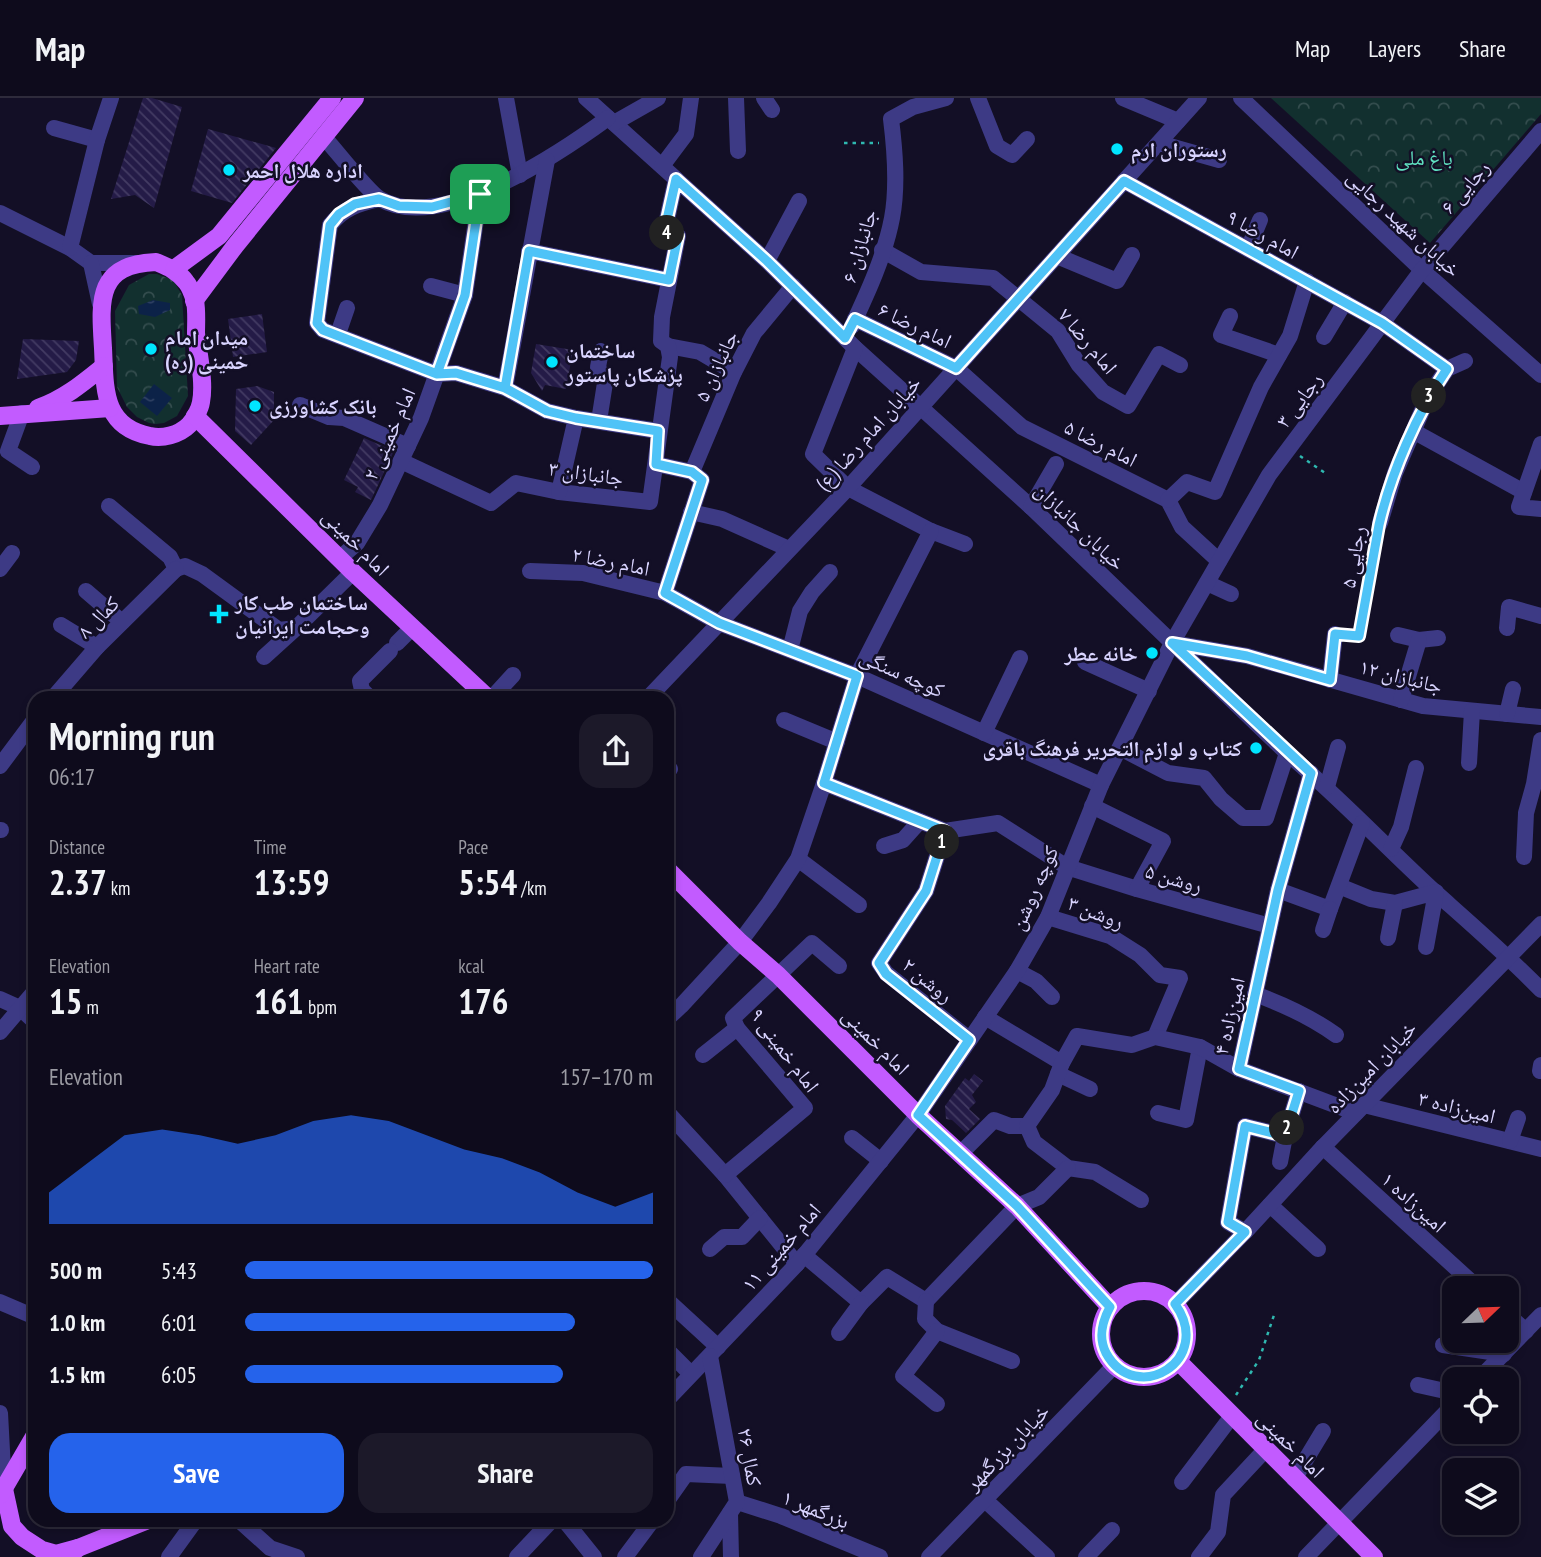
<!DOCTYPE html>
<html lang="en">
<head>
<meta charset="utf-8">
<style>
	:root { --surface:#0e0b1c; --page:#1c1929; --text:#f1f3f6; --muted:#9b9ba3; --line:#2e2b3b; --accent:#2563eb }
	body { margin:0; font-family:"PT Sans Narrow","Noto Naskh Arabic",sans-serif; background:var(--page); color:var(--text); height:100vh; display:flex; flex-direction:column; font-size:26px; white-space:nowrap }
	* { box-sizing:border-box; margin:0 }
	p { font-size:23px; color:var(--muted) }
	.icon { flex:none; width:38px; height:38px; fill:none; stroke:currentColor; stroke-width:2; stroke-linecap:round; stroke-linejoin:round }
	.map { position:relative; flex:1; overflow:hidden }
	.drawer { position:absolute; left:28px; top:593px; width:646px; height:836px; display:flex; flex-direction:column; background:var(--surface); border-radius:21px; box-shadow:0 4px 10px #0003,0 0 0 2px var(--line) }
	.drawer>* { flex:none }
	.needle { width:46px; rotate:67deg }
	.controls { position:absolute; left:1442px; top:1178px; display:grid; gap:14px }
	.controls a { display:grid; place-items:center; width:77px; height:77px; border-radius:14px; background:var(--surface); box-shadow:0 4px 10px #0003,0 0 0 2px var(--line); font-size:35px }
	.pin { position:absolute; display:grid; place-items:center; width:60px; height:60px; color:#fff; margin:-30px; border-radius:14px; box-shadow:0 4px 10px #0006 }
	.km { position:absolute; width:35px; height:35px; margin:-18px; border-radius:50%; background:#222; color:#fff; font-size:19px; line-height:35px; text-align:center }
	.round { display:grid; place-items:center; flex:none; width:74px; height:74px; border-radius:21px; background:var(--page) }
	.headline { display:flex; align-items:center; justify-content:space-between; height:119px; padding:0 21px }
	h1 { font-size:38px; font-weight:700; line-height:52px }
	.metrics { display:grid; grid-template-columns:repeat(3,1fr); gap:10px; height:119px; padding:7px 21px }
	.metrics div { display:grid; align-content:center }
	.metrics b { font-size:35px; font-weight:700 }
	.metrics small { font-size:19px; font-weight:400 }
	.metrics p { font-size:19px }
	.chart { height:196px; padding:14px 21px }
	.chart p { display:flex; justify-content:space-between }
	.chart svg { width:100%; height:126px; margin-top:7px; fill:var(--accent); opacity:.7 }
	.button { display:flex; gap:14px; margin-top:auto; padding:14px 21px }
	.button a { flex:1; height:80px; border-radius:21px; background:var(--accent); color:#fff; font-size:28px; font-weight:700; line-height:80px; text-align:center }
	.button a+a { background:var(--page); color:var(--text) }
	ul { padding:0 21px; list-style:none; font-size:23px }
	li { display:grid; grid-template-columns:112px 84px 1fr; align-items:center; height:52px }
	li i { height:18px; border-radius:9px; background:var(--accent) }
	header { display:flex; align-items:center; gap:42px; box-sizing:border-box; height:98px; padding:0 35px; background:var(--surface); border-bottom:2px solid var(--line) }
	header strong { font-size:33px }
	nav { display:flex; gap:38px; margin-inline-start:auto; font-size:24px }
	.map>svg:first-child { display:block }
	.park { fill:url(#park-crowns) }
	.water { fill:url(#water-ripples) }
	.building { fill:url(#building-back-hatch) }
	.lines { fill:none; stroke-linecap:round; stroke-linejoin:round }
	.path { stroke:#2fb8b0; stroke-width:2.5; stroke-dasharray:3.5 5; stroke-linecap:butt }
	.minor { stroke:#3d3a85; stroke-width:16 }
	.major { stroke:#c25bff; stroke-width:18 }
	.route-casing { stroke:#fff; stroke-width:14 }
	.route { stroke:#4fc3f7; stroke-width:9 }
	.poi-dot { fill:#00e5ff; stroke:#130f26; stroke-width:2.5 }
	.labels { text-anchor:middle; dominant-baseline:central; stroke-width:5; stroke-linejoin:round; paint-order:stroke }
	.poi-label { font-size:21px; font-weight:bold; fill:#d9d4ff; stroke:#130f26; text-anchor:start }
	.park-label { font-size:21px; fill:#5fe0c0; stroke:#130f26 }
	.street-label { font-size:21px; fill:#d9d4ff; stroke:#130f26 }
</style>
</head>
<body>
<header>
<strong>Map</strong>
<nav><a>Map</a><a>Layers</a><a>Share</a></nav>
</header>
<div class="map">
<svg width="1541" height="1459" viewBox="0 0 1541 1459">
	<defs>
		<pattern id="park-crowns" width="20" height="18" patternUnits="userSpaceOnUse" patternTransform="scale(1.75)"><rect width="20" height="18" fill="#12302f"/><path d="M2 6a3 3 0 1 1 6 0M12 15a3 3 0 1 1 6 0" fill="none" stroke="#344d4e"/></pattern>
		<pattern id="water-ripples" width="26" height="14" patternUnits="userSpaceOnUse" patternTransform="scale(1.75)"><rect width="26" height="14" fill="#0c2248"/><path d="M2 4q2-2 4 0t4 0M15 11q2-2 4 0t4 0" fill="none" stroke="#2f4163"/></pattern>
		<pattern id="building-back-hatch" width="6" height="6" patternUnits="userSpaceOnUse" patternTransform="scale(1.75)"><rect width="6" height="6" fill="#241b47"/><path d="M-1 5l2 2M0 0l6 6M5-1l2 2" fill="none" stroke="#433b63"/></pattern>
	</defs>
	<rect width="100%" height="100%" fill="#130f26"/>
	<g class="park">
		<polygon points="1271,0 1541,0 1541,16 1430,145"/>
		<polygon points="149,176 157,176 173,182 182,197 188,298 177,318 164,325 156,326 149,325 137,319 127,309 117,289 115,213 129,187"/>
	</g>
	<g class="water">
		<polygon points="153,202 170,205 170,212 155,219 139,216 138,208"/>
		<polygon points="154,286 172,300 157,318 140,304"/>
	</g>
	<g class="building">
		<polygon points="143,0 152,0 182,9 154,110 135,97 111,101"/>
		<polygon points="208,31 276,50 232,105 191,93"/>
		<polygon points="262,216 267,254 233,259 228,221"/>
		<polygon points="23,241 79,243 76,262 67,274 17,281"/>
		<polygon points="536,246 573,252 566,291 545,287 542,293 531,275"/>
		<polygon points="257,288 274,294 274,322 251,347 235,333 236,291"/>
		<polygon points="364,340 394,353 371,402 355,394 358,389 344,382"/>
		<polygon points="974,976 983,983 972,997 976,1004 969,1011 980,1021 966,1035 952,1022 946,1021 945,1008 965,980 969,983"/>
	</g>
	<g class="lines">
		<g class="path">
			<polyline points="844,45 879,45"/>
			<polyline points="1300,358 1328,377"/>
			<polyline points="1348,537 1359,538 1378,438"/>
			<polyline points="1236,1297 1259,1262 1274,1217"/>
		</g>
		<g class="minor">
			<polyline points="506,0 520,77"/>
			<path d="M 586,0 L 767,163 L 855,250 L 1031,409 L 1287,655 C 1339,699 1385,748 1435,794 C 1471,826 1507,857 1541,892"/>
			<polyline points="736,0 738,53"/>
			<polyline points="764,0 772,12"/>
			<polyline points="978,0 997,48 1012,57 1027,41"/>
			<polyline points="1123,0 1178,23"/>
			<polyline points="1241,0 1422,172 1541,277"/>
			<polyline points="614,25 658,0"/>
			<polyline points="54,30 97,42"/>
			<path d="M 323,38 C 335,51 368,94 380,101 C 441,136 560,55 608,20"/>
			<polyline points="1159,45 1219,62"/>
			<polyline points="662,68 686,36 691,0"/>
			<polyline points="1124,83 1382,225 1447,271"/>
			<path d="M 379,101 C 358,106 344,110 330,127 L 317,225 L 323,232 L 437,276 L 456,275 L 505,290 L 547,313 L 576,320 L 658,333"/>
			<polyline points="0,115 70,150 91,165"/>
			<polyline points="70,150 97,42 111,0"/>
			<polyline points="1248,151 1260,122"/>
			<polyline points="882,152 921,174 993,180 1058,233 1079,267 1103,294 1128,308 1159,256 1180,267"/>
			<polyline points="529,153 669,182"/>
			<polyline points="1057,158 1117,183 1132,157"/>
			<polyline points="767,163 799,103"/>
			<polyline points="91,165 136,165"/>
			<polyline points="91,165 100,206"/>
			<polyline points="431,188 465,197"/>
			<polyline points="1230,218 1221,237 1279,257"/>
			<polyline points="855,221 956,270 1022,329 1168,402 1182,429 1219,463"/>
			<path d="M 852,228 C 868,194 885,157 892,120 C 898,88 895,53 891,21 L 913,9 L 946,0"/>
			<polyline points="338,236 347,210"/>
			<polyline points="1324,239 1345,204"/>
			<polyline points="668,248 700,254 734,274"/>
			<polyline points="855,250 813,356 848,390 931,433 965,446"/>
			<polyline points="505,290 547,62"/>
			<polyline points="300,307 329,319 344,320 408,348"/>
			<polyline points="22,315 8,353 32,369"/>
			<polyline points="599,323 605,285 598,269 601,253"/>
			<polyline points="1413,333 1524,394"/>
			<polyline points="1541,346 1519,409 1541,411"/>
			<polyline points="401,363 491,405 516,385 559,394 650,404 670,259 668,248 661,243 662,219 678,138 664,135 676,81"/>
			<polyline points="656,366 692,374 702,382 665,495"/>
			<polyline points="692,374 734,274 754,235 793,188"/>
			<polyline points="559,394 576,320"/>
			<polyline points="1168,402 1187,384 1215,394 1261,289 1290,238 1307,183"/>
			<polyline points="109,408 170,459 176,471"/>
			<polyline points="1031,409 1056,366"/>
			<polyline points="691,414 722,421 789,451"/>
			<polyline points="1380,425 1395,375 1428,299 1447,271 1465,263"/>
			<polyline points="340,460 357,445 380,407 421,320 465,197 480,95"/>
			<polyline points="0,471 12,455"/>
			<polyline points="176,471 185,468 202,476 279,532 296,530 353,474"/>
			<polyline points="530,473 583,475 665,495 719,525 857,578 1101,687"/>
			<polyline points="1207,485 1231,496"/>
			<polyline points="86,493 122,524"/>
			<polyline points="61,527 97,549"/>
			<polyline points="1507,530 1509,509 1541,518"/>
			<polyline points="1398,537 1419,542 1438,540"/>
			<polyline points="397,545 412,530"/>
			<polyline points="1172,545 1247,558 1423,608 1541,619"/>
			<polyline points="790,552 800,513 812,494 830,474"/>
			<polyline points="264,559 296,530"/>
			<polyline points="1085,564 1149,593"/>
			<polyline points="1330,582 1335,536"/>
			<polyline points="53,600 97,549 176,471"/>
			<polyline points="370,600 362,592 360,583 390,553"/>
			<polyline points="492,600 513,577"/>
			<polyline points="648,600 848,390 1199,0"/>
			<polyline points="1401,602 1419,542"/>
			<polyline points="1507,616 1513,591"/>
			<polyline points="784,622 837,644"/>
			<polyline points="984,635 1020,560"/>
			<polyline points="1120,650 1168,675 1204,680 1221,701 1243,720 1266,720 1287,655"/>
			<polyline points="1469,665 1472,613"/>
			<polyline points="0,668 35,621"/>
			<polyline points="667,670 670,671"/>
			<polyline points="1311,675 1278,792 1239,971 1356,1015"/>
			<polyline points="824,685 945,733 998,725 1067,769 1137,791 1270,828"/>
			<polyline points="1327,689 1338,649"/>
			<polyline points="1092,708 1163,743 1137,791"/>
			<polyline points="0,732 1,732"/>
			<polyline points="945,733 926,793 879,865 886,875 969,941"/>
			<polyline points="884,748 903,742 920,723"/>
			<polyline points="1391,751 1401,729 1416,670"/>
			<polyline points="1524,759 1526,715 1534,686 1541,642"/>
			<polyline points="798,761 859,807"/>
			<polyline points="35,768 35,770"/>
			<polyline points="1339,788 1371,801 1395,805 1436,794 1426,849"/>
			<polyline points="1278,792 1330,811 1362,725"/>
			<polyline points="1048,819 1110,838 1140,857 1160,877 1180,880 1155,939"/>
			<polyline points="1323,832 1330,811"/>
			<polyline points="1388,840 1395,805"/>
			<polyline points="1017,873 1036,883 1052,899"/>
			<path d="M 1255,896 C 1285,907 1311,919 1336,937"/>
			<polyline points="0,901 20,910 35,924"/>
			<polyline points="985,919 1062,965"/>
			<polyline points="667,921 681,908 740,844 769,805 798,761 824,685 857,578 931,433"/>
			<polyline points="0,934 35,893"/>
			<polyline points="703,957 737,930"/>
			<polyline points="1540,973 1541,967"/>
			<polyline points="1058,976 1090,991"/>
			<polyline points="1364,1007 1541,1051"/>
			<polyline points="667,1014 725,1077 797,1166"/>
			<polyline points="1158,1015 1186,1022 1200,949"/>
			<polyline points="852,1040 881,1063"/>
			<polyline points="1510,1043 1518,1020"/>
			<polyline points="1323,1049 1478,1190"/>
			<polyline points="962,1054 994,1022 1010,1028 1027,1028"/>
			<polyline points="1280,1064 1285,1038 1299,993"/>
			<polyline points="725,1077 805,1010 737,930 733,920 812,845 839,868"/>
			<polyline points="1141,1102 1095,1074 1068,1070 1034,1044 1027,1028 1052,992 1062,965 1077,938 1132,947 1155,939 1200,949 1239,971"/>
			<polyline points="1270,1107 1318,1151"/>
			<polyline points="1245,1134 1228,1124 1245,1028 1285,1038"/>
			<polyline points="710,1151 724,1139 742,1139 760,1120"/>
			<polyline points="804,1157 861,1205 887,1179 926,1203 1017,1108 1039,1099 1068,1070"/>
			<polyline points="668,1203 718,1249"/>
			<polyline points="926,1203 925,1221 937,1233 1012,1263"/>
			<polyline points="0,1204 35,1219"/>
			<polyline points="1175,1206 1245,1134 1323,1049 1541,826"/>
			<polyline points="1507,1216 1526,1233"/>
			<polyline points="937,1233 903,1278 937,1306"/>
			<polyline points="839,1235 861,1205"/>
			<polyline points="1443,1247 1504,1256"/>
			<polyline points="667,1252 691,1276"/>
			<polyline points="1479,1281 1541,1217"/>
			<polyline points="1418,1287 1454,1295"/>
			<polyline points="667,1302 797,1166 918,1017 1017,873 1048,819 1101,687 1172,545 1269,377 1422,172 1541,33"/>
			<polyline points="0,1315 4,1391"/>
			<polyline points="1294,1381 1323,1333"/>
			<polyline points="1182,1384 1232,1318"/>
			<polyline points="985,1402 1047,1459"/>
			<polyline points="667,1403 686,1376 732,1378"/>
			<polyline points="737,1404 781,1418 880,1459"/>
			<polyline points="730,1415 731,1459"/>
			<polyline points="240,1423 270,1450 297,1459"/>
			<polyline points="565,1423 594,1459"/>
			<polyline points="169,1459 195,1423"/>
			<polyline points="517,1459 551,1423"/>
			<polyline points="625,1459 652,1423"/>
			<polyline points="701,1459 737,1404 710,1258"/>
			<polyline points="929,1459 1115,1267"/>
			<polyline points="1086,1459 1112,1432"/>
			<polyline points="1199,1459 1218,1434 1223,1397 1265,1352"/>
			<polyline points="1306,1459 1454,1306"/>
		</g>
		<g class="major">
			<path d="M 156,164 C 168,169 178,173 186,184 C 190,188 193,197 195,203 C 197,213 196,225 196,235 C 198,256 205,283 201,304 C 200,311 194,322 189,327 C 179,337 162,341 150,338 C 102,329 105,290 103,250 C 100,203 96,166 156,164 Z"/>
			<polyline points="174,171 219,138 332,0"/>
			<polyline points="194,203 235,148 355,0"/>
			<path d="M 38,310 C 64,301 83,285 104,268"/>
			<polyline points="0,318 110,310"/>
			<polyline points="195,318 353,474 488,600"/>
			<polyline points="667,771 740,844 778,877 918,1017 1017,1108 1110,1209"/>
			<circle cx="1144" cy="1236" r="43"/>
			<polyline points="1178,1263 1374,1459"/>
			<polyline points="4,1391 12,1428 22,1439 42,1452 56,1456 78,1450"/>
			<polyline points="0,1397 35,1337"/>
			<polyline points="70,1457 78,1450 146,1423"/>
		</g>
	</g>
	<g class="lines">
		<defs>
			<path id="route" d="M 480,96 L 465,197 L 437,276 L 456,275 L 505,290 L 547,313 L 576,320 L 658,333 L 656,366 L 692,374 L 702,382 L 665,495 L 719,525 L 857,578 L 824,685 L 945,733 L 926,793 L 879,865 L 886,876 L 969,942 L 918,1017 L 1017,1108 L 1110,1209 C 1102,1224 1098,1239 1106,1255 C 1136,1309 1215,1262 1175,1206 L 1245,1134 L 1228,1124 L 1245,1028 L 1285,1038 L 1299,993 L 1239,971 L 1278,792 L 1311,675 L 1172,545 L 1247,558 L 1330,582 L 1335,536 L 1359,538 C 1366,501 1372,464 1379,427 C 1391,375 1417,315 1447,271 L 1382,225 L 1124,83 L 956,270 L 855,221 L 845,240 L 767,163 L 676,81 L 664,135 L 678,138 L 669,182 L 529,153 L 505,290 L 456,275 L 437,276 L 323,232 L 317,225 L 330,127 L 339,116 L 355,106 L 379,101 L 399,108 L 432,109 L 480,96"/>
		</defs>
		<use href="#route" class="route-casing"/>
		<use href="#route" class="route"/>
	</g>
	<g class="poi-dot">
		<circle cx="1117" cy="51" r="7"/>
		<circle cx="229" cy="72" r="7"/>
		<circle cx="151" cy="251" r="7"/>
		<circle cx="552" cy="264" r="7"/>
		<circle cx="255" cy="308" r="7"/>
		<path d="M215.5 505.5h7v7h7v7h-7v7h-7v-7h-7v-7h7z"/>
		<circle cx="1152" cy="555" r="7"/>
		<circle cx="1256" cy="650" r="7"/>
	</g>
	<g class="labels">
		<g class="poi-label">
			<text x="1131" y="51">رستوران ارم</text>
			<text x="243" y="72">اداره هلال احمر</text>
			<text x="165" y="239">میدان امام<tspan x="165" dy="24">خمینی (ره)</tspan></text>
			<text x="566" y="252">ساختمان<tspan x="566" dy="24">پزشکان پاستور</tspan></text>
			<text x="269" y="308">بانک کشاورزی</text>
			<text x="235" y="504">ساختمان طب کار<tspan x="235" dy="24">و‌حجامت ایرانیان</tspan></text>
			<text x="1138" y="555" text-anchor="end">خانه عطر</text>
			<text x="1242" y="650" text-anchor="end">کتاب و لوازم التحریر فرهنگ باقری</text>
		</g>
		<g class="park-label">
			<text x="1424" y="59">باغ ملی</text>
		</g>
		<g class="street-label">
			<text transform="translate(1465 89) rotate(-49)">رجایی ۶</text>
			<text transform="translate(1404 125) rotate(43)">خیابان شهید رجایی</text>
			<text transform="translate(1263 136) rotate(29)">امام رضا ۹</text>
			<text transform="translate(859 148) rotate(-73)">جانبازان ۶</text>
			<text transform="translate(915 227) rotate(26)">امام رضا ۶</text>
			<text transform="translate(1088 243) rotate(50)">امام رضا ۷</text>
			<text transform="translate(716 268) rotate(-65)">جانبازان ۵</text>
			<text transform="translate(1299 302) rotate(-53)">رجایی ۳</text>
			<text transform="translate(868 335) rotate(-48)">خیابان امام رضا (ع)</text>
			<text transform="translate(389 336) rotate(-66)">امام خمینی ۲</text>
			<text transform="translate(1101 345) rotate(27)">امام رضا ۵</text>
			<text transform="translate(586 375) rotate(8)">جانبازان ۳</text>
			<text transform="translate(1080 428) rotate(44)">خیابان جانبازان</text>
			<text transform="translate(356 444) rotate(45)">امام خمینی</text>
			<text transform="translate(1353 459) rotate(-80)">رجایی ۵</text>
			<text transform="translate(611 463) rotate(11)">امام رضا ۲</text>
			<text transform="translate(98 519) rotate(-45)">کمال ۸</text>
			<text transform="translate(902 575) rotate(24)">کوچه سنگی</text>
			<text transform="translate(1401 578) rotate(14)">جانبازان ۱۲</text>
			<text transform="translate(1174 780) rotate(16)">روشن ۵</text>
			<text transform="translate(1034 790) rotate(-66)">کوچه روشن</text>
			<text transform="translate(1096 814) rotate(21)">روشن ۳</text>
			<text transform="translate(928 882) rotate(39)">روشن ۲</text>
			<text transform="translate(1229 918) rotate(-77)">امین‌زاده ۴</text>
			<text transform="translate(876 943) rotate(45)">امام خمینی</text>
			<text transform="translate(785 952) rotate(53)">امام خمینی ۹</text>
			<text transform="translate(1371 969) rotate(-46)">خیابان امین‌زاده</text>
			<text transform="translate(1457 1009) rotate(14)">امین‌زاده ۳</text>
			<text transform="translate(1414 1104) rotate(42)">امین‌زاده ۱</text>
			<text transform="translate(781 1149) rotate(-49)">امام خمینی ۱۱</text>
			<text transform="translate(1291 1346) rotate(45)">امام خمینی</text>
			<text transform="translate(1007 1349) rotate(-46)">خیابان بزرگمهر</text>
			<text transform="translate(750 1359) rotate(80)">کمال ۲۶</text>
			<text transform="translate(816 1411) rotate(22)">بزرگمهر ۱</text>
		</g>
	</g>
</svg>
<div class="controls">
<a><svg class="needle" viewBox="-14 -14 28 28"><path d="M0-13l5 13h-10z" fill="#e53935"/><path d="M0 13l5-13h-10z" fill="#9b9ba3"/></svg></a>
<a><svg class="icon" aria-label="locate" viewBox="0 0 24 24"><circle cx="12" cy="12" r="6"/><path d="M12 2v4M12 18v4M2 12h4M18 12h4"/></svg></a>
<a><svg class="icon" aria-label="layers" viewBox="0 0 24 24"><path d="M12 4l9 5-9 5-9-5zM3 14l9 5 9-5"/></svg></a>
</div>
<div class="pin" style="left:480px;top:96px;background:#1e9e55"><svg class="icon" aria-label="arrive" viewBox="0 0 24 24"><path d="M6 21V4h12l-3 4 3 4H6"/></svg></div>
<b class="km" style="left:942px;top:744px">1</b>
<b class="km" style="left:1287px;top:1030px">2</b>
<b class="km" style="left:1429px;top:298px">3</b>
<b class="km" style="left:667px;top:135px">4</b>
<section class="drawer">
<div class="headline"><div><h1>Morning run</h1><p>06:17</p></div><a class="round"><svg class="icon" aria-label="share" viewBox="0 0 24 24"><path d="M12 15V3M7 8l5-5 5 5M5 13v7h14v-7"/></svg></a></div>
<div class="metrics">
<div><p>Distance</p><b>2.37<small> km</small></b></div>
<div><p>Time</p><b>13:59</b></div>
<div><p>Pace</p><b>5:54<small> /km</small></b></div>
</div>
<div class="metrics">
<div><p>Elevation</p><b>15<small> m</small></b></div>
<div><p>Heart rate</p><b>161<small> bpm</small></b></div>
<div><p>kcal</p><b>176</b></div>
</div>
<div class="chart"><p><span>Elevation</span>157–170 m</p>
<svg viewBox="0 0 160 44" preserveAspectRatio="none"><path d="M0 44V33L10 23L20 13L30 11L40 13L50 16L60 13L70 8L80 6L90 8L100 13L110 18L120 21L130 26L140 33L150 38L160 33V44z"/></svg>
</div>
<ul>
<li><b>500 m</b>5:43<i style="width:100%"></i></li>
<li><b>1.0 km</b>6:01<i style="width:81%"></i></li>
<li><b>1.5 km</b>6:05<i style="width:78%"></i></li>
</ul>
<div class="button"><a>Save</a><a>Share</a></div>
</section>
</div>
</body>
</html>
